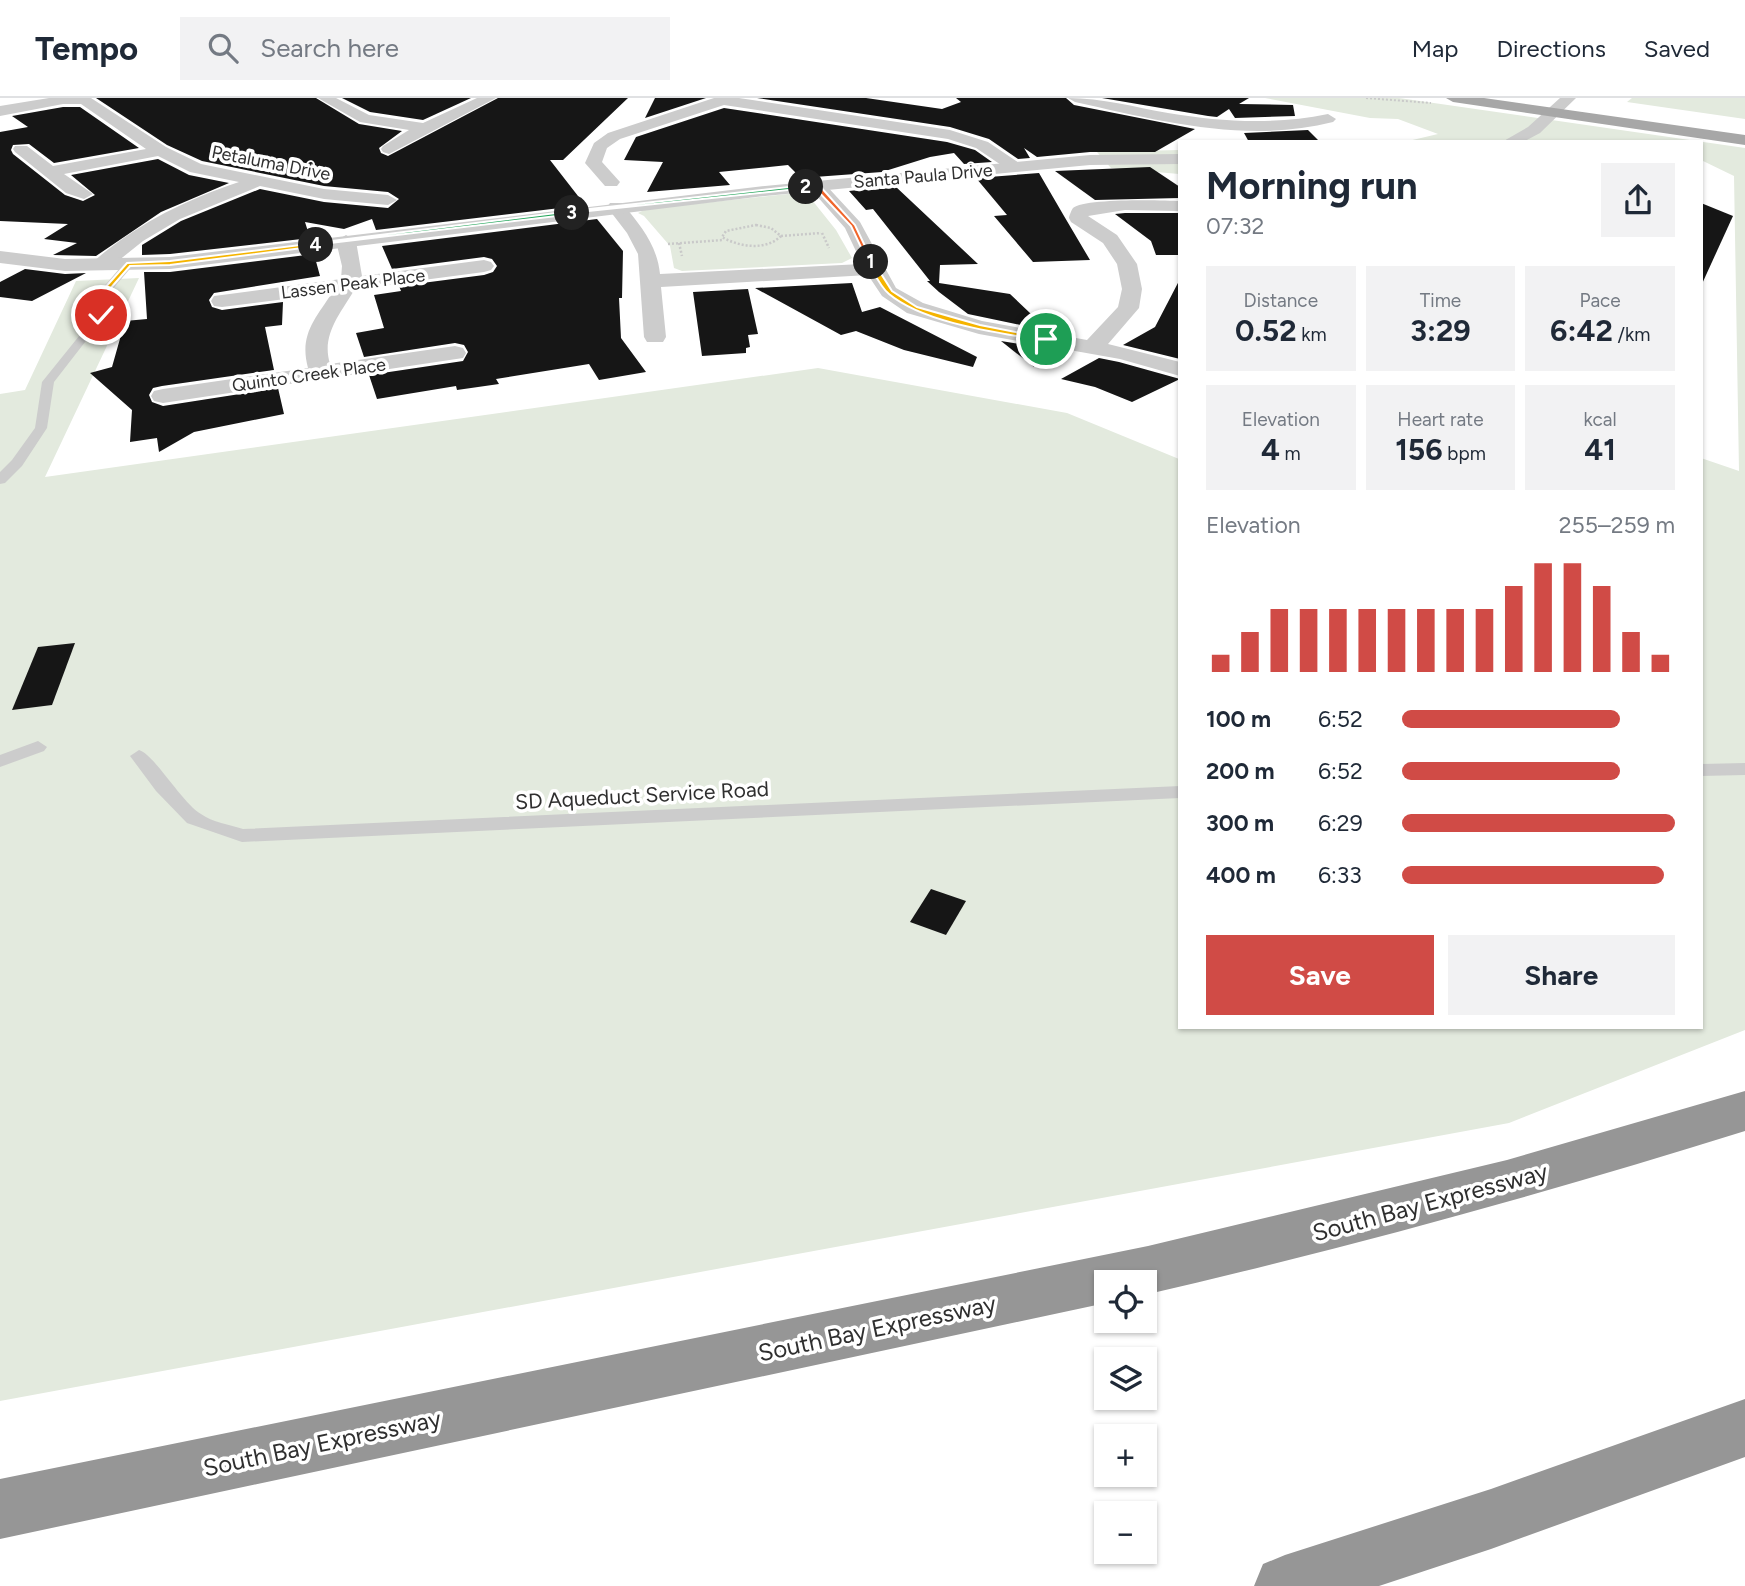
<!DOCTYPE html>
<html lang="en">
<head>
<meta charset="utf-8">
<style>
	:root { --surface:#fff; --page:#f2f2f3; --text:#1f2937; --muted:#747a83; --line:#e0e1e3; --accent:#d04b46 }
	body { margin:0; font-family:Figtree,sans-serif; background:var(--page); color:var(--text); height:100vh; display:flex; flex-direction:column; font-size:26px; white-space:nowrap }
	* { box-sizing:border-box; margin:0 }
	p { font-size:23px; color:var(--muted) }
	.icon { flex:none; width:38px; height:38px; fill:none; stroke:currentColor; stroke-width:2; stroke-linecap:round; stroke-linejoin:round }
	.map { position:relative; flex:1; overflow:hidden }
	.sheet { position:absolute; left:1178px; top:42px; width:525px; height:889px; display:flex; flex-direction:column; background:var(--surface); border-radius:0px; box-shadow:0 2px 5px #0004 }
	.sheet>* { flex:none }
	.buttons { position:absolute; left:1094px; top:1172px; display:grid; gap:14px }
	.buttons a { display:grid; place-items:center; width:63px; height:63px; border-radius:0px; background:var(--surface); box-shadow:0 2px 5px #0004; font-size:35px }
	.pin { position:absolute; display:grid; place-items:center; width:60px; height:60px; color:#fff; margin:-30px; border:4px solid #fff; border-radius:50%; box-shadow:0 2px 7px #0007 }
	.km { position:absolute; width:35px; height:35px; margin:-18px; border-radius:50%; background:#222; color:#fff; font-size:19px; line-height:35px; text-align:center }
	.round { display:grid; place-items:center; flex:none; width:74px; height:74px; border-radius:0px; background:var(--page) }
	.summary { display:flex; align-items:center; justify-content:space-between; height:119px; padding:0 28px }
	h1 { font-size:38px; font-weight:700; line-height:52px }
	.figures { display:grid; grid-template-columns:repeat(3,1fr); gap:10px; height:119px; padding:7px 28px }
	.figures div { display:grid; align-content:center; border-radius:0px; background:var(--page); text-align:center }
	.figures b { font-size:30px; font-weight:700 }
	.figures small { font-size:19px; font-weight:400 }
	.figures p { font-size:19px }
	.chart { height:196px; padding:14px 28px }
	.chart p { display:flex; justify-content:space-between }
	.chart svg { width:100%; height:126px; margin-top:7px; stroke:var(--accent); stroke-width:6 }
	.action { display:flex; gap:14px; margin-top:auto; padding:14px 28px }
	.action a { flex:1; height:80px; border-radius:0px; background:var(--accent); color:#fff; font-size:28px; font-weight:700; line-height:80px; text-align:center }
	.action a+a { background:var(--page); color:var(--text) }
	ul { padding:0 28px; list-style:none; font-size:23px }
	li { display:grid; grid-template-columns:112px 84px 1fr; align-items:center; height:52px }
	li i { height:18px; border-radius:9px; background:var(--accent) }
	header { display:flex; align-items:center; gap:42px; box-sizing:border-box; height:98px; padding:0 35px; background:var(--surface); border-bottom:2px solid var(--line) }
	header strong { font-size:33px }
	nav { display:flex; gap:38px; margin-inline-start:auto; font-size:24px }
	.search { width:490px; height:63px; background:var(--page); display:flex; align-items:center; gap:18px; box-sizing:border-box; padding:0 24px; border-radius:0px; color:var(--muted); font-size:26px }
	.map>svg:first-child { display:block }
	.green { fill:#e3eade }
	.building { fill:#161616 }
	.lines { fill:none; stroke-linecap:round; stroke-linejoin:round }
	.path-far1 { stroke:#c9c9c9; stroke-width:2; stroke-dasharray:2 2; stroke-linecap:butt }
	.path { stroke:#c9c9c9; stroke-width:2.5; stroke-dasharray:2 2; stroke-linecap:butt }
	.service { fill:#ccc; fill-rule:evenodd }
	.minor { fill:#ccc; fill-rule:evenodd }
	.tertiary { fill:#ccc; fill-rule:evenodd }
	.primary { fill:#a7a7a7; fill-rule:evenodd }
	.motorway { fill:#969696; fill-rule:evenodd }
	.split-1 { fill:#f5b400; stroke:#fff; stroke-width:2 }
	.split-2 { fill:#f0652b; stroke:#fff; stroke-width:2 }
	.split-3 { fill:#22a559; stroke:#fff; stroke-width:2 }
	.split-4 { fill:#22a559; stroke:#fff; stroke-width:2 }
	.split-5 { fill:#f5b400; stroke:#fff; stroke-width:2 }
	.labels { text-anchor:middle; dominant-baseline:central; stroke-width:7; stroke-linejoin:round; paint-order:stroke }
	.far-street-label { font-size:18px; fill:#2f2f2f; stroke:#fff }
	.street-label { font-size:21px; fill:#2f2f2f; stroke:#fff }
	.near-street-label { font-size:24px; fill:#2f2f2f; stroke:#fff }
</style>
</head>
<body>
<header>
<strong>Tempo</strong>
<div class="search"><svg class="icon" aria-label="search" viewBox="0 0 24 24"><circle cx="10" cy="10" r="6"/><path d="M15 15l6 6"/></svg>Search here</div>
<nav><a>Map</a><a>Directions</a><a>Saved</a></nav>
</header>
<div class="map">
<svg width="1745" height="1488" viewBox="0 0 1745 1488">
	<rect width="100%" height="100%" fill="#fff"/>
	<g class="green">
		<polygon points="1265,0 1399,0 1745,50 1745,932 1509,1025 0,1303 0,296 25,292 76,183 139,180 45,379 818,270 1067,315 1179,361 1180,929 1701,929 1701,360 1739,373 1734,78 1701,62 1701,44 1404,44 1438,36 1398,21 1370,20"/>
		<polygon points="1632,0 1745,0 1745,21 1627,4"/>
		<polygon points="1179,52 1179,76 1111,70 1097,54"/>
		<polygon points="797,95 808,97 836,132 852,160 842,165 682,173 674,170 670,148 644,118 638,115 646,111"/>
	</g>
	<g class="building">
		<polygon points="96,0 316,0 359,26 402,33 379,50 381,55 388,58 498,0 628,0 563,62 550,62 585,107 376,132 372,121 344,131 305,124 310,140 170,156 142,157 142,147 181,123 260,91 324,104 388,110 399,101 388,94 324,88 202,63 167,47"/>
		<polygon points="342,0 471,0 423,22 370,14"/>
		<polygon points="655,0 706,0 645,20"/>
		<polygon points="757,0 866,0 942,11 961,4 956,0 1066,0 1074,7 1195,31 1155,54 1090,54 1037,59 1024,50 1030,60 1018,61 989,41 950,29"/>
		<polygon points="1102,0 1249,0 1239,6 1293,7 1295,18 1235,20 1229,11 1217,19 1208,18"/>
		<polygon points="63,9 80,9 139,50 54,65 29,46 13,47 11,52 13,56 65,97 83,103 95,97 71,77 158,61 189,77 229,85 161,114 96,158 53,157 77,145 44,141 68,126 0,123 0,34 28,29 12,18"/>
		<polygon points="724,10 947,44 975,52 992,64 964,66 954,55 930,59 882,74 801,80 788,67 719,74 730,87 647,94 663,64 624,62 636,39"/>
		<polygon points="1308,32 1320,44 1249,44 1244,35"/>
		<polygon points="1150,69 1180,89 1180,100 1095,102 1055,73"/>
		<polygon points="1039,75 1064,118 1090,162 1033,164 994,118 1007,117 976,80"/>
		<polygon points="895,88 978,166 940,167 939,185 1010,196 1049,233 968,216 939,194 927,183 930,183 873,111 866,112 849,93"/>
		<polygon points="1701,105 1733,118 1701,188"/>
		<polygon points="1125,115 1180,115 1180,157 1156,157 1151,143 1115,116"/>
		<polygon points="597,121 623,153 622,200 619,200 621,240 646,274 599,282 589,266 496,281 499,286 457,292 456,288 377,301 369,277 463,263 468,254 464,247 455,245 364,259 356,235 384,230 374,197 401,193 399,188 484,177 493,174 497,168 492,161 484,159 392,171 382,148"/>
		<polygon points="314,156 320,178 214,195 209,202 212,209 222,212 283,204 282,227 265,229 274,272 162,288 153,290 149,297 152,304 163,308 278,290 284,316 194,334 159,354 157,340 130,344 132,312 90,275 112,269 125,223 147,221 144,174 170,174"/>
		<polygon points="25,171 65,176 86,175 32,203 0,199 0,184"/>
		<polygon points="1180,181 1180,261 1123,247 1155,229"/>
		<polygon points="852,185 862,214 880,209 977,259 973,269 904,252 856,233 841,237 755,190"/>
		<polygon points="748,191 758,236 748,237 750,249 746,250 746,255 702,258 693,194"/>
		<polygon points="1001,243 1049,251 1034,269"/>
		<polygon points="1099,260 1119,264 1180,281 1132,304 1095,289 1061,281"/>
		<polygon points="75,545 52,607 12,612 38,549"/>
		<polygon points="931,791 966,803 946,837 910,824"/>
	</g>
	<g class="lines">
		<polyline class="path-far1" points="1366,0 1431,5"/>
		<g class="path">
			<path d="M 756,127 L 771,130 L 781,138 C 766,153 739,149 722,139 L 726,133 Z"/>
			<polyline points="822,135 829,150"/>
			<polyline points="781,138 821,135"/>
			<polyline points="679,145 682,158"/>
			<polyline points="668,146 723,142"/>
		</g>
		<g class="service">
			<polygon points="125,164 134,166 111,193 106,217 54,284 47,330 22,368 5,385 0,386 0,374 12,362 35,330 42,284 96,217 101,192"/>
			<polygon points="38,643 47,649 44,653 0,669 0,657"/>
			<path d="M 139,652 C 154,656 182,705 201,716 C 212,724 230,727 243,731 L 1180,688 L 1180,700 L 242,744 L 187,725 L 156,693 L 133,662 L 130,658 Z"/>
			<polygon points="1745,665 1745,677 1701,678 1701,666"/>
		</g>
		<g class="minor">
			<path d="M 49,0 L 91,0 L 166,49 L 201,66 L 324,91 L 388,97 L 397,102 L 388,107 L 324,101 L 260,88 L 180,121 L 143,143 L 108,171 L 94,171 L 91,167 L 94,163 C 137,126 185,102 239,84 L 190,74 L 158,58 L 64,76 L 93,96 L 84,101 L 66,95 L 15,54 L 13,51 L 15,48 L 27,48 L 53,68 L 146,51 L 81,6 L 63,6 L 0,18 L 0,8 Z"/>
			<polygon points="318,0 336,0 369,17 423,25 477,0 496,0 389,56 383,54 381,51 383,48 409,32 360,24"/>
			<polygon points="714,0 739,0 950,32 988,44 1025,69 1022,73 1010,73 976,50 948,41 724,7 620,41 607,50 602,64 620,84 617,88 605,88 585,65 594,45 608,35"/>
			<path d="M 1068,0 C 1102,0 1134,9 1168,15 C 1222,24 1274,27 1328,16 L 1336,21 L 1333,24 C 1247,46 1160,23 1075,4 Z"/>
			<path d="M 817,83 L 823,84 L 860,124 L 896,190 L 923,205 L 982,223 L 1087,242 L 1118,209 L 1122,191 L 1117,166 L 1103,145 L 1071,124 L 1069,120 C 1069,118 1072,111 1073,110 C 1083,100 1163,102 1180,103 L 1178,113 L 1125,112 L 1088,118 L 1117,137 L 1137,166 L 1142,191 L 1139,210 L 1108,246 L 1180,264 L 1180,278 L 1120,261 L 979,236 L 907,215 L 882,198 L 868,177 L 661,189 L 666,239 L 663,244 L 647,244 L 644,239 L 638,156 L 627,135 L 607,109 L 610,105 L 622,105 C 641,128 657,147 660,176 L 862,166 L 845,130 L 808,88 Z"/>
			<path d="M 346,137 L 356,143 L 362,178 L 484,162 L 491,164 L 494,168 L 491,172 L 484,174 L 355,191 C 340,216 321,237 330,266 L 455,248 L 463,250 L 466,255 L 463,260 L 163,305 L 154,303 L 151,298 L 154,293 L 163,291 L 308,270 C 299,237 315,221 332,195 L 222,209 L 214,208 L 211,203 L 214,198 L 222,197 L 341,181 L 342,168 L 336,143 Z"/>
		</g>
		<g class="tertiary">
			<polygon points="1560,0 1576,0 1540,35 1523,44 1502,44 1528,29"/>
			<polygon points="1180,56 1180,66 1090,67 765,98 170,171 65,173 0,165 0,153 65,161 170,159 765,88 1090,57"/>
		</g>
		<polygon class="primary" points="1446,0 1484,0 1745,37 1745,47 1453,4"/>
		<g class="motorway">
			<path d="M 1745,993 L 1745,1033 C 1547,1095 1347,1150 1144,1197 L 1144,1185 L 1106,1185 L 1106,1205 L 0,1441 L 0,1381 L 1148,1148 L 1507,1062 Z"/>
			<polygon points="1745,1301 1745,1359 1491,1451 1379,1488 1254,1488 1263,1466 1285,1457 1491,1391"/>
		</g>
	</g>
	<path class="split-1" d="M 873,163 L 892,193 L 917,209 L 980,227 L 1050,241 L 1046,243 C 1001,235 925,226 889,196 C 880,189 874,174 868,164 Z"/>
	<polygon class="split-2" points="806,87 819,87 855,127 873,165 868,164 851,128 815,90 804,90"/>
	<polygon class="split-3" points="806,87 807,90 569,115 572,113"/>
	<polygon class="split-4" points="572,113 574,116 313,147 316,145"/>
	<polygon class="split-5" points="316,145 318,148 170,167 130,168 109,192 104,217 98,217 103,192 127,165 170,163"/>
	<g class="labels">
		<g class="far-street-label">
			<text transform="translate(271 65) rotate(11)">Petaluma Drive</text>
			<text transform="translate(923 78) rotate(-5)">Santa Paula Drive</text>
			<text transform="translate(353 186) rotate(-7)">Lassen Peak Place</text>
			<text transform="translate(309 277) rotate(-8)">Quinto Creek Place</text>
		</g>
		<g class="street-label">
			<text transform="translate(642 697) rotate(-3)">SD Aqueduct Service Road</text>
		</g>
		<g class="near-street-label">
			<text transform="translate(1430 1104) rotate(-15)">South Bay Expressway</text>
			<text transform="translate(877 1230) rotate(-12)">South Bay Expressway</text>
			<text transform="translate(322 1345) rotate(-12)">South Bay Expressway</text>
		</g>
	</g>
</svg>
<div class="buttons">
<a><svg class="icon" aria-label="locate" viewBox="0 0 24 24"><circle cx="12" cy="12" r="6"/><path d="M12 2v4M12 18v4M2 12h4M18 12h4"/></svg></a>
<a><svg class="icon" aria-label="layers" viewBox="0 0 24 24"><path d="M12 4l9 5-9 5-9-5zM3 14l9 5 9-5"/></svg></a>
<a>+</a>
<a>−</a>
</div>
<div class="pin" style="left:1046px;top:241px;background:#1e9e55"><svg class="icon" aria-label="arrive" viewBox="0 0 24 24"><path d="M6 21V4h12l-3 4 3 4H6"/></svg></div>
<div class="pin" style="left:101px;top:217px;background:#d93025"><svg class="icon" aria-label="check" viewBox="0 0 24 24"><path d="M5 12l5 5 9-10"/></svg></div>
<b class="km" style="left:871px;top:164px">1</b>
<b class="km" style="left:806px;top:89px">2</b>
<b class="km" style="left:572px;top:115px">3</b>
<b class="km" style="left:316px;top:147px">4</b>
<section class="sheet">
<div class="summary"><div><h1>Morning run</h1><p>07:32</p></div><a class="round"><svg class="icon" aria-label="share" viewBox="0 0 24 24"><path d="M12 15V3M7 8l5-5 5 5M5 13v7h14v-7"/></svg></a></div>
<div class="figures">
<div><p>Distance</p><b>0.52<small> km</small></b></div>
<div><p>Time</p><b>3:29</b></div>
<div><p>Pace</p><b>6:42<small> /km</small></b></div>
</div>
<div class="figures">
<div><p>Elevation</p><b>4<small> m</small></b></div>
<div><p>Heart rate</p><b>156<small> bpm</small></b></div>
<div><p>kcal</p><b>41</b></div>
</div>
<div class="chart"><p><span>Elevation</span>255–259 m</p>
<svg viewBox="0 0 160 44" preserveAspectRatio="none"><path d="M5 44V38M15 44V30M25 44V22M35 44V22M45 44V22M55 44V22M65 44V22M75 44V22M85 44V22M95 44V22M105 44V14M115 44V6M125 44V6M135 44V14M145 44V30M155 44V38"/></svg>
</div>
<ul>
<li><b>100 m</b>6:52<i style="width:80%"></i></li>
<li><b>200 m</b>6:52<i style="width:80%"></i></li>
<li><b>300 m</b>6:29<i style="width:100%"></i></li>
<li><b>400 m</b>6:33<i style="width:96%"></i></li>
</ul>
<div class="action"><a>Save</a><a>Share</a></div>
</section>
</div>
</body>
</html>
